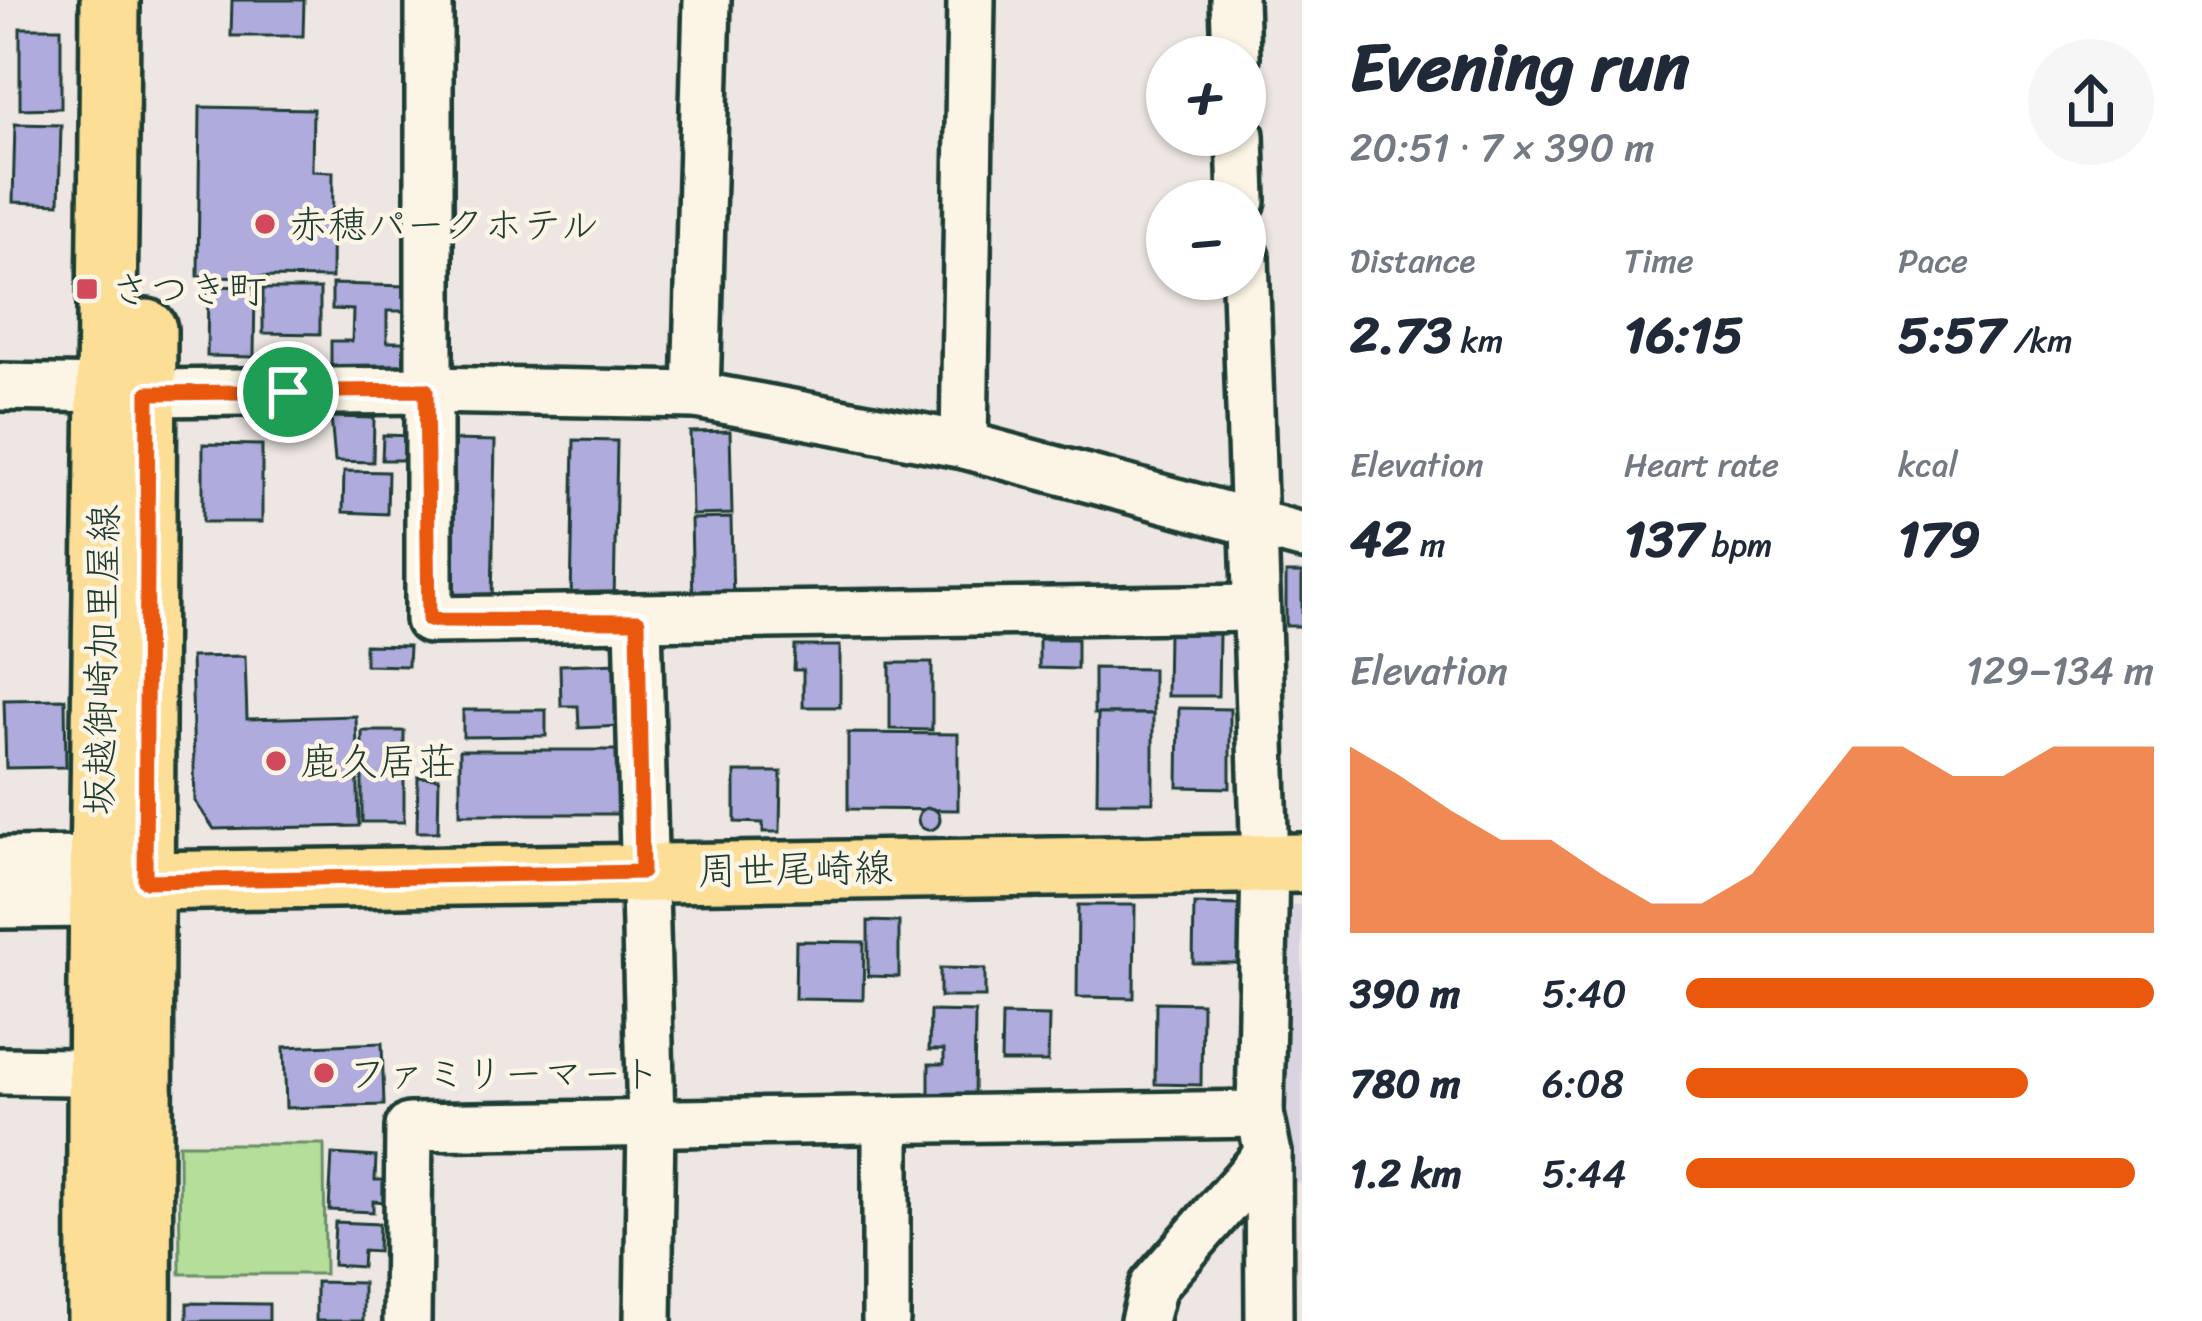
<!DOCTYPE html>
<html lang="en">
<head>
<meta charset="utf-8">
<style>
	:root { --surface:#fff; --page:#f6f6f7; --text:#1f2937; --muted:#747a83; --accent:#ea580c }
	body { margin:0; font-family:Sriracha,"Klee One",sans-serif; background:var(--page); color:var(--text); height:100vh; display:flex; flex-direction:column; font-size:45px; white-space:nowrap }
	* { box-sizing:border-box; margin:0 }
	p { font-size:39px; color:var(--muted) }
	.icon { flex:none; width:66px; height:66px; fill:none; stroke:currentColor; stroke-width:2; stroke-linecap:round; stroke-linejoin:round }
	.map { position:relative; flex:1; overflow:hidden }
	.details { display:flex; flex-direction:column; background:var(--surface); width:900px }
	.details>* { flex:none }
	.tools { position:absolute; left:1146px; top:36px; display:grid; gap:24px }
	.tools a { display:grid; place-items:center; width:120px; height:120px; border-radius:50%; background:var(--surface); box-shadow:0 3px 9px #0004; font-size:60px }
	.pin { position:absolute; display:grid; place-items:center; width:102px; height:102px; color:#fff; margin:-51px; border:6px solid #fff; border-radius:50%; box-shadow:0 3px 12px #0007 }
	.round { display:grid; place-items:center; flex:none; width:126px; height:126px; border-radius:63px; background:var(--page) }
	.head { display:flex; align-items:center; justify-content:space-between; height:204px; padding:0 48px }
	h1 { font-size:66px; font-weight:700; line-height:90px }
	.stats { display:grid; grid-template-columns:repeat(3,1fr); gap:18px; height:204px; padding:12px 48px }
	.stats div { display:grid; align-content:center }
	.stats b { font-size:51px; font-weight:700 }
	.stats small { font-size:33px; font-weight:400 }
	.stats p { font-size:33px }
	.chart { height:336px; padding:24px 48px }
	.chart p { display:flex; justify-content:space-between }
	.chart svg { width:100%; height:216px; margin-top:12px; fill:var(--accent); opacity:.7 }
	ul { padding:0 48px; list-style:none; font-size:39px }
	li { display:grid; grid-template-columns:192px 144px 1fr; align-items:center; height:90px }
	li i { height:30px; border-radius:15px; background:var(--accent) }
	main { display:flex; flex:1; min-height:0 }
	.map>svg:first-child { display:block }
	.built { fill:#dad4e1 }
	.green { fill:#b5de9b; stroke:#6a8e68; stroke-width:3 }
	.building { fill:#afabdd; stroke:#1f3d34; stroke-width:3 }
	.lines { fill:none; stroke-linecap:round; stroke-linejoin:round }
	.minor-casing { stroke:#1f3d34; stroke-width:54 }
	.major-casing { stroke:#1f3d34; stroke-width:66 }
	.minor { stroke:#fcf5e5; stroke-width:45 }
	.major { stroke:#fcde96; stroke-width:57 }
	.route-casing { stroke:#fff; stroke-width:24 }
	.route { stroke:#ea580c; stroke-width:15 }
	.poi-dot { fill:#d1495b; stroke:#fcf5e5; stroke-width:4.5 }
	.labels { text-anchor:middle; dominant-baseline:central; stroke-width:9; stroke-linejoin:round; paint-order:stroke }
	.poi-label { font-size:39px; fill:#1f3d34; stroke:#fcf5e5; text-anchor:start }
	.street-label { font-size:39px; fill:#1f3d34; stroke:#fcf5e5 }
</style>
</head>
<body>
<main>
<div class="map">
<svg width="1302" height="1321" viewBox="0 0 1302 1321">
	<rect width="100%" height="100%" fill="#ede6e3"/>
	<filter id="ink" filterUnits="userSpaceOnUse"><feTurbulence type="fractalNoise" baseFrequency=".00833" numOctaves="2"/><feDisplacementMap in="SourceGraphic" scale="24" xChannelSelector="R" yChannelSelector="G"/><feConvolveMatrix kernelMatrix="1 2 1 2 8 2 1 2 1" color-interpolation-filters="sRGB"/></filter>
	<g filter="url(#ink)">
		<polygon class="built" points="1283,905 1302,905 1302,1183 1285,1183"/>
		<polygon class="green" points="179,1144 324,1144 325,1274 180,1274"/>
		<g class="building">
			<polygon points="232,0 304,0 303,36 231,36"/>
			<polygon points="20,28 61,28 61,108 20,109"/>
			<polygon points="200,107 313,109 312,171 333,172 332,278 198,276"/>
			<polygon points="15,124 61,125 59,204 13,202"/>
			<polygon points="332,284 407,286 407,311 387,311 387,342 406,342 406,372 331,371 331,341 352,341 353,310 332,309"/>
			<polygon points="208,286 255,287 254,357 207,356"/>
			<polygon points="263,289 320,289 320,334 263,333"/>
			<polygon points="331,417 374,418 373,462 335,461"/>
			<polygon points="730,431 732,514 692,515 690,432"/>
			<polygon points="383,435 412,436 412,460 382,460"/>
			<polygon points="452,440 495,441 492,603 449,602"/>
			<polygon points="574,440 617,441 614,603 571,602"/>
			<polygon points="203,444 262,445 262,522 203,522"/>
			<polygon points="344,471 388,472 387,514 343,512"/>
			<polygon points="731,518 733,601 693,602 691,519"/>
			<rect x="1286" y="573" width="16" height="53"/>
			<polygon points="1168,632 1219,633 1218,696 1167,696"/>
			<polygon points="1039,639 1077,639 1077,669 1039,668"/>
			<polygon points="365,645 409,646 408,666 365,665"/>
			<polygon points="795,646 840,646 840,707 803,707 803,670 794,670"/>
			<polygon points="245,656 247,719 356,716 359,826 214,829 195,801 191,657"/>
			<polygon points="619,663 622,726 579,728 578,706 561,706 560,665"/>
			<polygon points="890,663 932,663 932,730 890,729"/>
			<polygon points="1094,668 1153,669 1153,714 1094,714"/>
			<polygon points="65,699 66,767 6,768 4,700"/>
			<polygon points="1179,708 1230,709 1230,788 1178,787"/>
			<polygon points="463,710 546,710 546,736 463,737"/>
			<polygon points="1098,714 1153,714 1153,802 1097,802"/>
			<rect x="362" y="731" width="42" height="91"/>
			<polygon points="848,733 958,734 958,810 848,809"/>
			<rect x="460" y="750" width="158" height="64"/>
			<polygon points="735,772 781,772 780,832 763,832 763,823 735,822"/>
			<polygon points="418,777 439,778 438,832 417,832"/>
			<circle cx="929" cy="819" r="11"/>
			<polygon points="1194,904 1239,905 1239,963 1193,963"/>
			<polygon points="1078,905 1135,905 1134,998 1077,997"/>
			<polygon points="868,921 899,922 899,977 868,976"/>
			<polygon points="796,941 864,942 863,1000 795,999"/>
			<polygon points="940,968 985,969 985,997 940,997"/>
			<polygon points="1156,1002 1202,1003 1201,1085 1155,1084"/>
			<polygon points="930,1011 975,1012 974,1104 929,1103 929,1064 944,1064 944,1050 929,1050"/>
			<polygon points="1002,1015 1049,1016 1048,1062 1001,1062"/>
			<polygon points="382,1043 384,1105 286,1108 284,1047"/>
			<polygon points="332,1154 376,1157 375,1180 387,1180 386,1202 373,1201 373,1212 329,1210"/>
			<polygon points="335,1222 379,1224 378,1252 363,1251 362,1267 333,1265"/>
			<polygon points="316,1282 363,1283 363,1321 316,1321"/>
			<polygon points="187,1303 269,1304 269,1321 187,1321"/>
		</g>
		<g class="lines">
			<defs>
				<g id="minor">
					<polyline points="429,0 429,620 1256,608"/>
					<polyline points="1234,0 1236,57"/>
					<polyline points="1240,135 1242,201"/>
					<polyline points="1245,257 1265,863 1260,1114 1268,1154 1269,1321"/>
					<polyline points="0,387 108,389"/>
					<polyline points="148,393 426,390 696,395 964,445 1302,536"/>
					<polyline points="696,395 707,0"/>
					<polyline points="964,445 971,0"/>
					<polyline points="638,621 651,1122 648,1321"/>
					<polyline points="0,861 96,860"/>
					<polyline points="0,905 95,904"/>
					<polyline points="0,1071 74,1072"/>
					<polyline points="407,1321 409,1127 1260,1114"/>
					<polyline points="886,1321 886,1122"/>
					<polyline points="1144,1321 1153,1286 1268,1154"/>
				</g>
				<g id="major">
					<polyline points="110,897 145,881 1302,863"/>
					<path d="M 97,1321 C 95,881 108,440 110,0"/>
					<polyline points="142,1321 147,329"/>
				</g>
			</defs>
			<use href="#minor" class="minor-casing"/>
			<use href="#major" class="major-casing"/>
			<use href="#minor" class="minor"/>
			<use href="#major" class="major"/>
		</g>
	</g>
	<g class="lines" filter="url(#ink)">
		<defs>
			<polygon id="route" points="426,390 429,620 638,621 642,872 145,881 148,393"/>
		</defs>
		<use href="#route" class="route-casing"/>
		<use href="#route" class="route"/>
	</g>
	<g class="poi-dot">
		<circle cx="265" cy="224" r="12"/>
		<rect x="75" y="277" width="24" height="24" rx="6"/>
		<circle cx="276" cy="761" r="12"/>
		<circle cx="324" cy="1073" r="12"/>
	</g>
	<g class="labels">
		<g class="poi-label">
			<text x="289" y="224">赤穂パークホテル</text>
			<text x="111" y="289">さつき町</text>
			<text x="300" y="761">鹿久居荘</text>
			<text x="348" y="1073">ファミリーマート</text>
		</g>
		<g class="street-label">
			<text transform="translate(101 660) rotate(-89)">坂越御崎加里屋線</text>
			<text transform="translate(795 869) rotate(-1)">周世尾崎線</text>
		</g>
	</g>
</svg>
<div class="tools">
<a>+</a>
<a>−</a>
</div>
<div class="pin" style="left:288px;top:392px;background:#1e9e55"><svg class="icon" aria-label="arrive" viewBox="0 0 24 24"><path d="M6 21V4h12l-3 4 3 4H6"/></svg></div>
</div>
<section class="details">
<div class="head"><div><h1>Evening run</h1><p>20:51 · 7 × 390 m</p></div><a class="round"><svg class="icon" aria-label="share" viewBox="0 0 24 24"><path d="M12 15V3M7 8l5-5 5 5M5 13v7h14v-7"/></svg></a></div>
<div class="stats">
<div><p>Distance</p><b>2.73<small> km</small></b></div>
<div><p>Time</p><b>16:15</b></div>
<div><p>Pace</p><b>5:57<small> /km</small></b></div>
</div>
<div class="stats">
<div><p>Elevation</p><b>42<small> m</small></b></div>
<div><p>Heart rate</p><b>137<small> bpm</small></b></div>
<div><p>kcal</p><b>179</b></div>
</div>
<div class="chart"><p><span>Elevation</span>129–134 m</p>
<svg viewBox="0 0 160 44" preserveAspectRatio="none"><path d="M0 44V6L10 12L20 19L30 25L40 25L50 32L60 38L70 38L80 32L90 19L100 6L110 6L120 12L130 12L140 6L150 6L160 6V44z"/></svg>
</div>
<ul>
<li><b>390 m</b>5:40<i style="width:100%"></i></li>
<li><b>780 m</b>6:08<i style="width:73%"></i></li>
<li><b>1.2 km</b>5:44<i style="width:96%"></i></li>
</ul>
</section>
</main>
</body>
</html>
